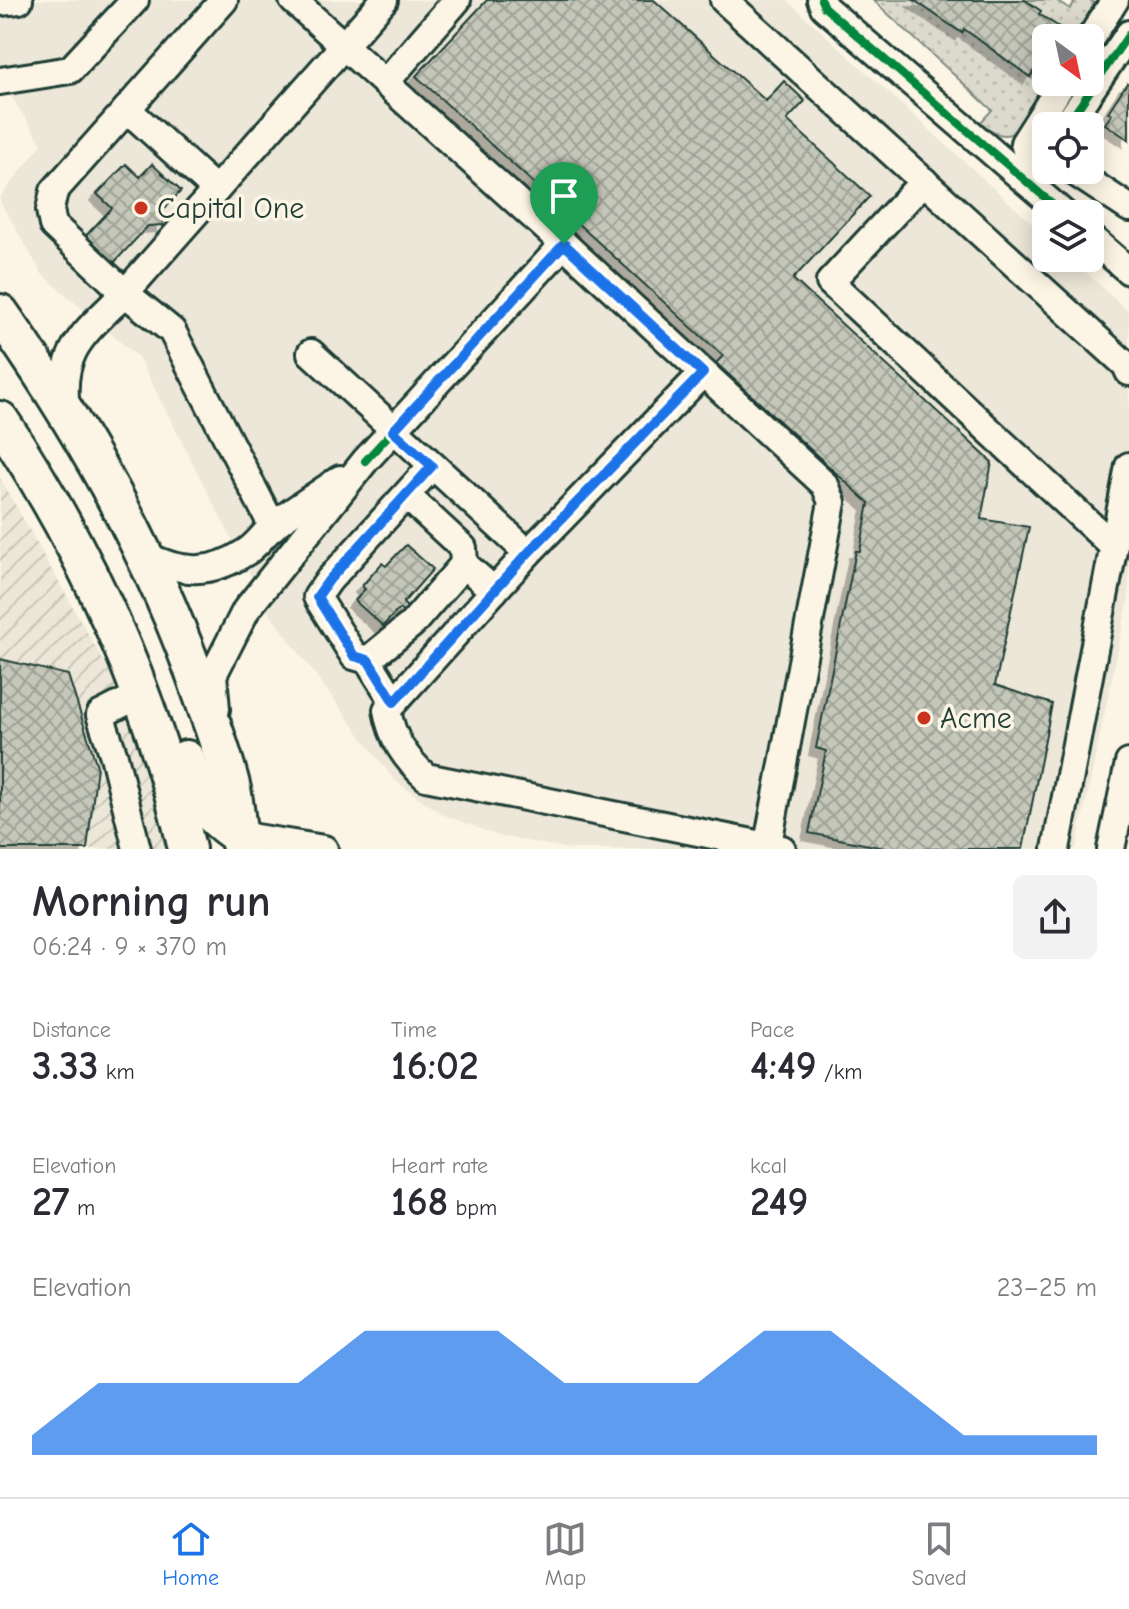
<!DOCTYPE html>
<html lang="en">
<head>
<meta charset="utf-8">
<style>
	:root { --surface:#fff; --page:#f2f2f3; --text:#2b2b33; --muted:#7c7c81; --line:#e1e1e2; --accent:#1a73e8 }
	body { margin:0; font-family:"Comic Neue",sans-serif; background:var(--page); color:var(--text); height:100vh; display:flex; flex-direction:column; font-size:30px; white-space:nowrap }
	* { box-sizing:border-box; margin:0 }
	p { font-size:26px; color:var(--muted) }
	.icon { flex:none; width:44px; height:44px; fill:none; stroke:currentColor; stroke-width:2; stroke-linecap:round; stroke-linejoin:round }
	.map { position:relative; height:849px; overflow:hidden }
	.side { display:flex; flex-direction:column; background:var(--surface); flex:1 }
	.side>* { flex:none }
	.needle { width:52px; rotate:147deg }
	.controls { position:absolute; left:1032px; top:24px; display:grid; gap:16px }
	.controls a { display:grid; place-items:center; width:72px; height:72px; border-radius:12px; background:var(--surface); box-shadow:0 4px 20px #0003; font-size:40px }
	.pin { position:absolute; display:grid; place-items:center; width:68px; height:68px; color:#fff; margin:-82px -34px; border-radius:50% 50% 50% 0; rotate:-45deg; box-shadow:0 0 8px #0007 }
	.pin .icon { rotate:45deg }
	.round { display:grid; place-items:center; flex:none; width:84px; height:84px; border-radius:12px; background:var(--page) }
	.headline { display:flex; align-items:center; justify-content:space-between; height:136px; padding:0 32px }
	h1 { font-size:44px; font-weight:600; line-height:60px }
	.figures { display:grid; grid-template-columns:repeat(3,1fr); gap:12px; height:136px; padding:8px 32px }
	.figures div { display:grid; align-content:center }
	.figures b { font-size:40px; font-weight:600 }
	.figures small { font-size:22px; font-weight:400 }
	.figures p { font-size:22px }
	.chart { height:224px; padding:16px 32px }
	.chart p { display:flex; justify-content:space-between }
	.chart svg { width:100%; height:144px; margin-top:8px; fill:var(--accent); opacity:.7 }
	.tab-bar { display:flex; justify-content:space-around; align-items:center; height:112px; border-top:2px solid var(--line); background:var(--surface); font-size:22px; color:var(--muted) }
	.tab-bar a { display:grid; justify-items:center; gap:4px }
	.tab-bar .selected { color:var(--accent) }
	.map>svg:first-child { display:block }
	.built { fill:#ece7d8 }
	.industrial { fill:url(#industrial-furrows) }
	.green { fill:url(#green-dots); stroke:#7e8c80; stroke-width:2 }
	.building { fill:url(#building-cross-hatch); stroke:#1f3d34; stroke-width:2; filter:url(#shadow) }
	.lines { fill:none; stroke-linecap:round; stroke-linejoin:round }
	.minor-casing { stroke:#1f3d34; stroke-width:32 }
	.highway-casing { stroke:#1f3d34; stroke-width:42 }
	.minor { stroke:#fcf5e5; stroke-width:26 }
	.highway { stroke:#fcf5e5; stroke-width:36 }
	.cycleway-casing { stroke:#fcf5e5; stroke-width:13 }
	.cycleway { stroke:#00873e; stroke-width:8 }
	.route-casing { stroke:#fff; stroke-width:16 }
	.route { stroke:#1a73e8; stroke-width:10 }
	.poi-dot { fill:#c8321e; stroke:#fcf5e5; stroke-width:3 }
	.labels { text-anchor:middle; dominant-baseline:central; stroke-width:7; stroke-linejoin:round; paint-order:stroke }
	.poi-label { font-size:30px; fill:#1f3d34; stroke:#fcf5e5; text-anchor:start }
</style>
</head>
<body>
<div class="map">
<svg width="1129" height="849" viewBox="0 0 1129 849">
	<defs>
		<pattern id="industrial-furrows" width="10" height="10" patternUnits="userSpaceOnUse" patternTransform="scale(2)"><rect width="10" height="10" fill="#ece7d8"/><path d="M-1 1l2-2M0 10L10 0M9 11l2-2" fill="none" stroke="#cac7ba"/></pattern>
		<pattern id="green-dots" width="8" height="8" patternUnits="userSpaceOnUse" patternTransform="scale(2)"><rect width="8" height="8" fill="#dcdacc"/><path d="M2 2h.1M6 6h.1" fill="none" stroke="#bcbcb0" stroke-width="1.8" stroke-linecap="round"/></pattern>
		<pattern id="building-cross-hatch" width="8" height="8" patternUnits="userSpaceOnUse" patternTransform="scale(2)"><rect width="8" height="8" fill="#c5c7b9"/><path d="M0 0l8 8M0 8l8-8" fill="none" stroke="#9fa397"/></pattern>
		<filter id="shadow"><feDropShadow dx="-7" dy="7" stdDeviation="0" flood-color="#0004"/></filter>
	</defs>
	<rect width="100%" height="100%" fill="#fcf5e5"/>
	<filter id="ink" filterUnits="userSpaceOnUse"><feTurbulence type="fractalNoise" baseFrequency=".0125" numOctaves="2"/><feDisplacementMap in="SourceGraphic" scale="16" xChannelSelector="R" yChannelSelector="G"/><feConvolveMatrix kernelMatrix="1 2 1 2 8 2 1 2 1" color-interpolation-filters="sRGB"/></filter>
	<g filter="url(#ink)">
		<polygon class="built" points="0,0 787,0 1046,236 1046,258 1070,258 1129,312 1129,597 1076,849 570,849 499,836 442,814 394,780 270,614 139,358 42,274 0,201 0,197 42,144 0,79"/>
		<polygon class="industrial" points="0,478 122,694 169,849 0,849"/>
		<g class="green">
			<path d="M 873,0 L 914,0 L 962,33 L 964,29 L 1030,77 L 1035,69 L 1039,71 L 1046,61 L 1046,82 L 1055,82 C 1035,109 1016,158 980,123 L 992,110 Z"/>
			<polygon points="1025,0 1056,0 1070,9 1076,0 1090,0 1099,6 1086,38 1056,38 1061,29 1039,14 1041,11"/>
		</g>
		<g class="building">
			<polygon points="487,0 654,0 766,101 784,81 805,101 787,120 870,196 793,279 992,462 981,519 1029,527 995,685 1052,704 1023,849 889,849 809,833 826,751 816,748 856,551 860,551 869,503 716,363 723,356 416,76"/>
			<polygon points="914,0 1025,0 1041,11 1039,14 1062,29 1056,38 1046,38 1046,61 1039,72 1035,69 1030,77 964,29 962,33"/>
			<polygon points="1127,83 1129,84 1129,140 1105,124 1112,114 1108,112"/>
			<polygon points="126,164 140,177 152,164 181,191 162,211 163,225 148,226 111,266 82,240 112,208 97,194"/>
			<polygon points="406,545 433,569 403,603 407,607 403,612 399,609 383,626 355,601 365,589 362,586 382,563 386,566"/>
			<polygon points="0,659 68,675 97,766 87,849 0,849"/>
		</g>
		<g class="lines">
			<defs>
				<g id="minor">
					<polyline points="224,0 54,191 50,210 53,225 125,293 172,331 273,527"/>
					<polyline points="293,0 564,244 825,485 832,502 767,849"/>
					<polyline points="724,0 1126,365 1129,372"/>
					<polyline points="821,0 824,7 1064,214"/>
					<polyline points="0,2 19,0"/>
					<polyline points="1090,39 1115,0"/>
					<polyline points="0,81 70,70 135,0"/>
					<polyline points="385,83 457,0"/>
					<polyline points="127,109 216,190"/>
					<polyline points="1066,126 1129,34"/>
					<polyline points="1018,173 1028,157 1024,143 1063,82"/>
					<polyline points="1076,173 1129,208"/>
					<polyline points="924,181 830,282 1113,546"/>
					<polyline points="1090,237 1129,271"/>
					<polyline points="311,353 528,553 703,373"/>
					<path d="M 66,410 C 58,349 85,333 125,293 L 384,0"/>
					<polyline points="407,496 463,548 464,564"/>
					<path d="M 528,553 L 387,710 C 392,739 405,758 426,777 L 782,849"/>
					<path d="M 145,555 C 181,574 211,575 246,552 C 256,546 264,534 273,526 C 294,509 318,495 340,479"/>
					<polyline points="368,660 412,624 464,564 494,591"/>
					<polyline points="394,702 368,660 354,656 317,597 329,580 432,466"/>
					<polyline points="216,709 213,675 246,610 365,461 564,244"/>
					<polyline points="238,835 324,849"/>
					<polyline points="137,849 114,756 100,715 141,694"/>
					<polyline points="1056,849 1129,466"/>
					<polyline points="1111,849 1129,763"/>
				</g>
				<g id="highway">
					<path d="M 0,313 C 85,433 157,562 204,701 C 214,730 225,759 232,789 C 236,809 237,829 241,849"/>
					<path d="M 0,420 C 87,551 152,695 187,849"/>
					<path d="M 186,759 C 198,798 203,812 238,835"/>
				</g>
			</defs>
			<use href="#minor" class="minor-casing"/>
			<use href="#highway" class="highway-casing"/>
			<use href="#minor" class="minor"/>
			<use href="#highway" class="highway"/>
			<defs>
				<g id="cycleway">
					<polyline points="821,0 824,7 1064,214"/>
					<polyline points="1066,126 1129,34"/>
					<polyline points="365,461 564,244"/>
				</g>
			</defs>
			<use href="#cycleway" class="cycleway-casing"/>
			<use href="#cycleway" class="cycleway"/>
		</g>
	</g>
	<g class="lines" filter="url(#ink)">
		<defs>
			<polygon id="route" points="564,244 703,373 528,553 394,702 368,660 354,656 317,597 329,580 432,466 393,431"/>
		</defs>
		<use href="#route" class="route-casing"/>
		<use href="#route" class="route"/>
	</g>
	<g class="poi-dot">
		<circle cx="141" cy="208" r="8"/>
		<circle cx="924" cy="718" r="8"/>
	</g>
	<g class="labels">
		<g class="poi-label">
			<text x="157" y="208">Capital One</text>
			<text x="940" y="718">Acme</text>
		</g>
	</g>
</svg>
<div class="controls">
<a><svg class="needle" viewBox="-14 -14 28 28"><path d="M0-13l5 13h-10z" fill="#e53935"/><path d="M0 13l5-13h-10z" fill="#7c7c81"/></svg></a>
<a><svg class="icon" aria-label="locate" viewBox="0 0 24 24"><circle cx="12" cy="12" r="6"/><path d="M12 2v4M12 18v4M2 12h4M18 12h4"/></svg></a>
<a><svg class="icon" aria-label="layers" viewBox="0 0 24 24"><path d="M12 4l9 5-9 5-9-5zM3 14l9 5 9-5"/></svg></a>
</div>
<div class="pin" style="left:564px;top:244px;background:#1e9e55"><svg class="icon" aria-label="arrive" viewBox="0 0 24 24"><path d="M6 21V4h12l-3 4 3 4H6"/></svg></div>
</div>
<section class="side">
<div class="headline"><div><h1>Morning run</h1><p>06:24 · 9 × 370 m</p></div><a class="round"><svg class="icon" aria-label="share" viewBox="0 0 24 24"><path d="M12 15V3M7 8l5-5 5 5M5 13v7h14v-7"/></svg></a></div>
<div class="figures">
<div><p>Distance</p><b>3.33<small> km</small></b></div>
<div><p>Time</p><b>16:02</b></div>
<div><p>Pace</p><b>4:49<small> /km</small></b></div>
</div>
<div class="figures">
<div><p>Elevation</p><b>27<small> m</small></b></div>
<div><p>Heart rate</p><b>168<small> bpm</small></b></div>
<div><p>kcal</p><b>249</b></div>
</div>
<div class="chart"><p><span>Elevation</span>23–25 m</p>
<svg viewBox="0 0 160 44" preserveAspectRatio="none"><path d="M0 44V38L10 22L20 22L30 22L40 22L50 6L60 6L70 6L80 22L90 22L100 22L110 6L120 6L130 22L140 38L150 38L160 38V44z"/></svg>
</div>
</section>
<nav class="tab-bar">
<a class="selected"><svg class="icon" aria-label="home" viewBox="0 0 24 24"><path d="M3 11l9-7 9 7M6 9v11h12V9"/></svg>Home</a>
<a><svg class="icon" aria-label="map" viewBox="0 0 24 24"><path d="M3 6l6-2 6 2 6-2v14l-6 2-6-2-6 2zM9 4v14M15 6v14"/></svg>Map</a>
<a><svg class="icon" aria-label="saved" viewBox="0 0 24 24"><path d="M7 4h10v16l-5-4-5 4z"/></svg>Saved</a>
</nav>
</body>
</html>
